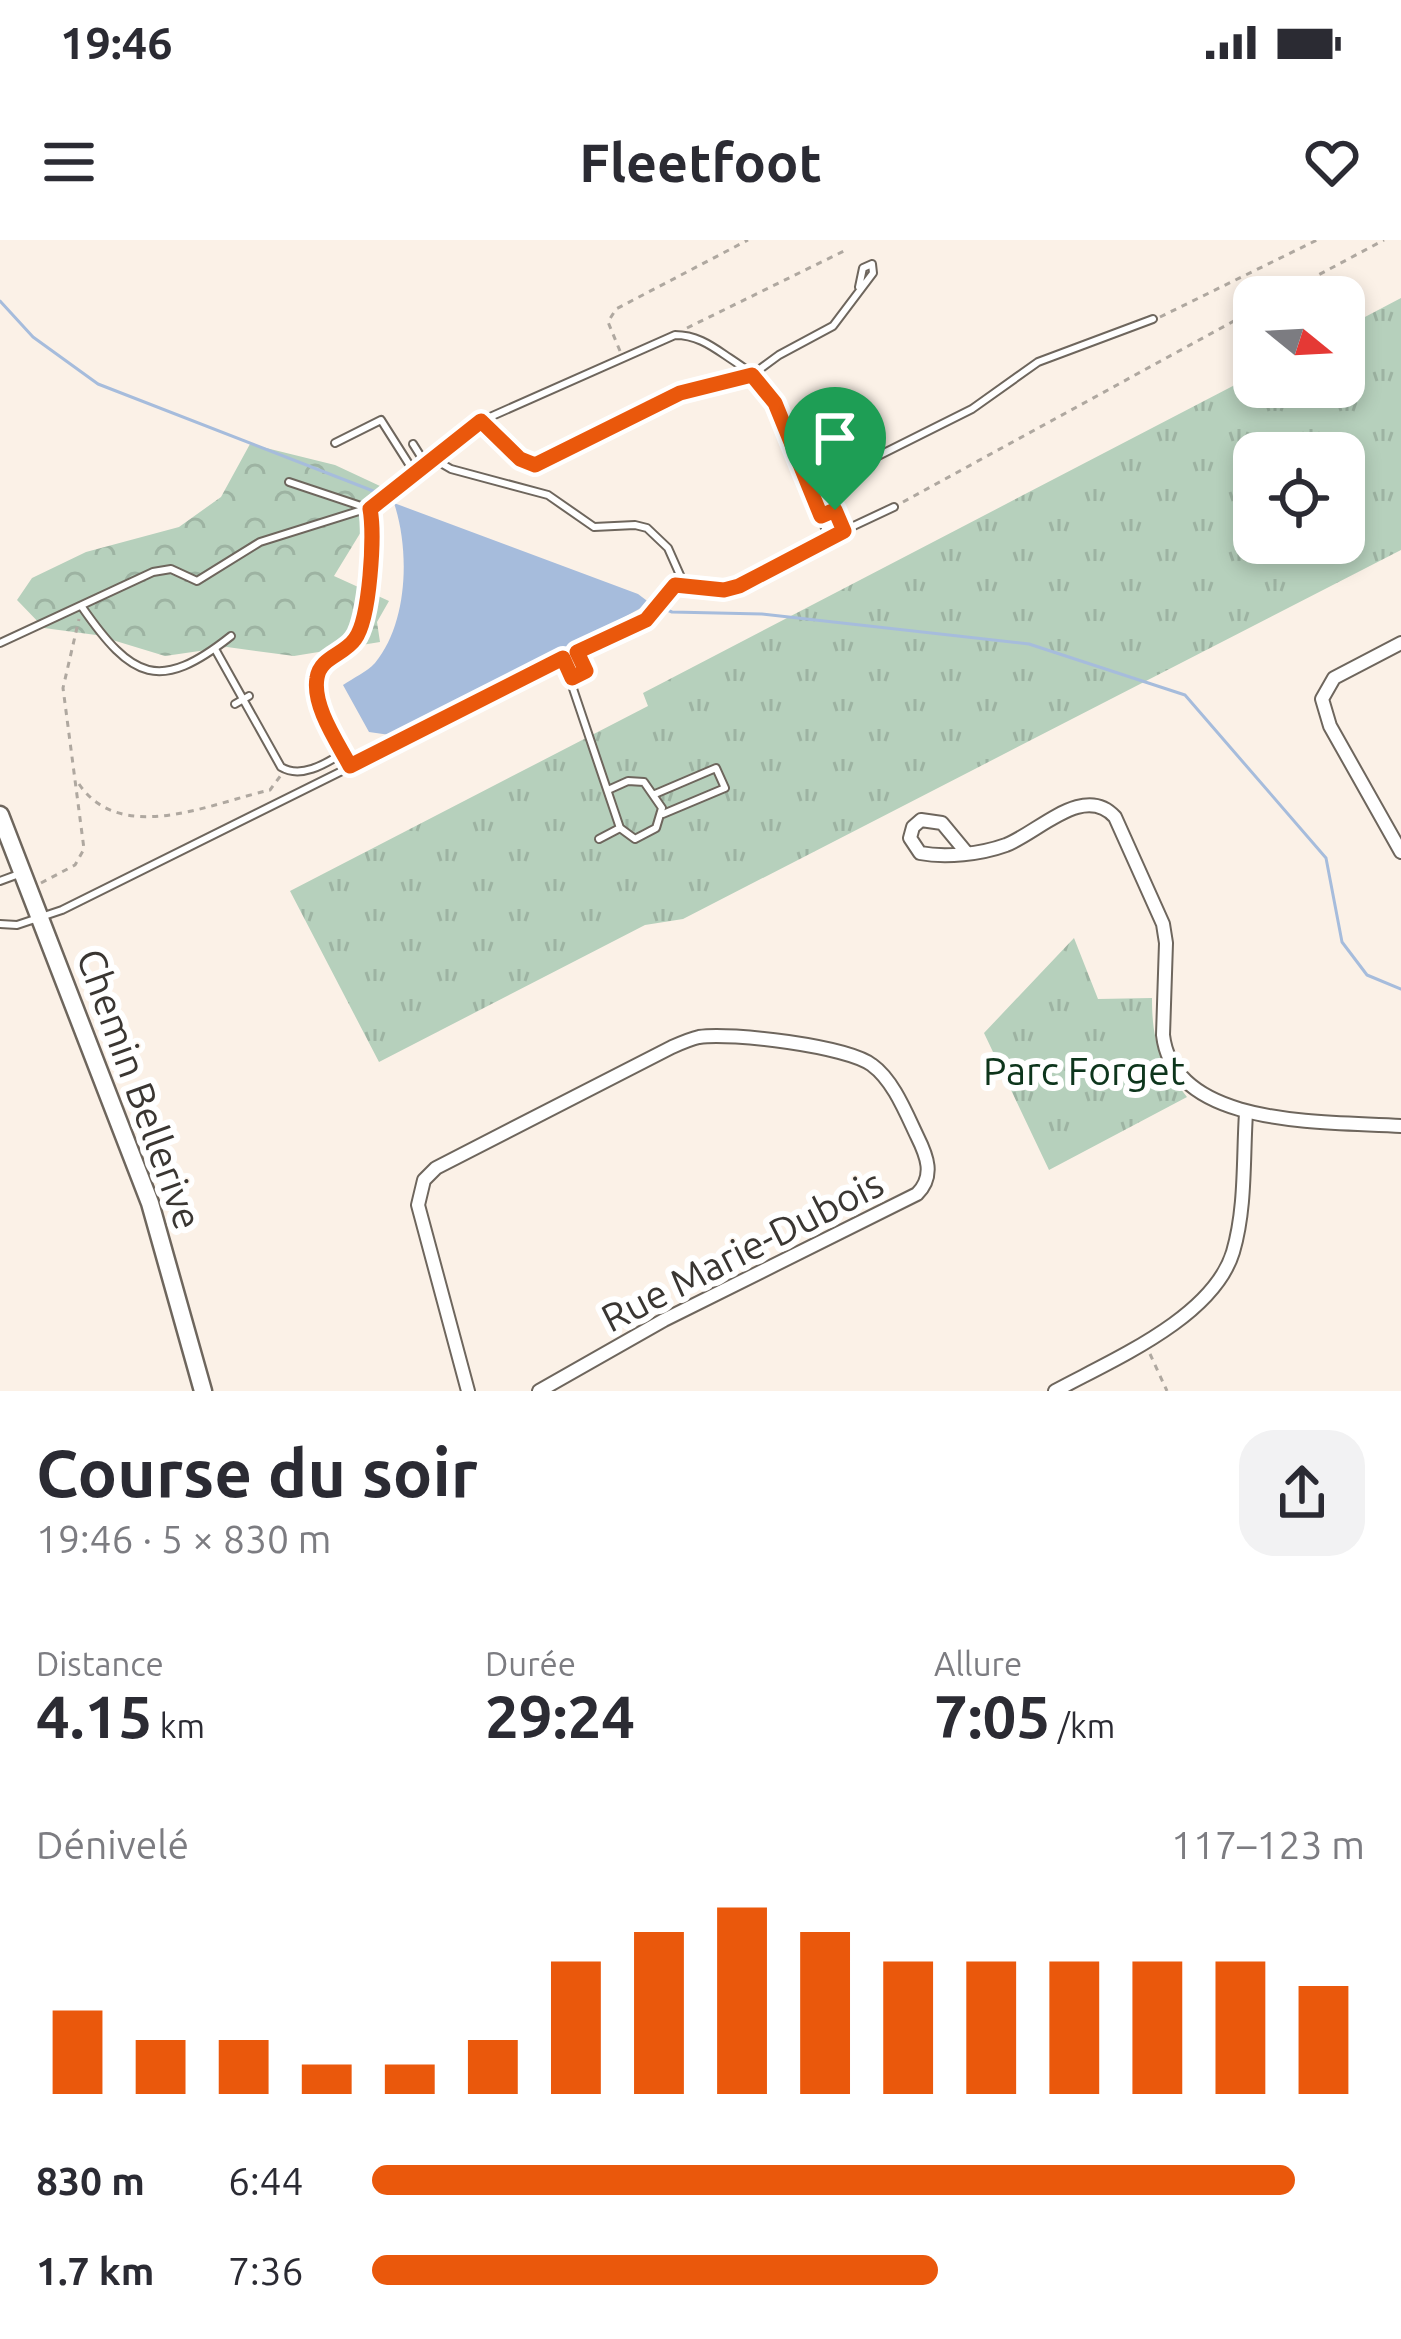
<!DOCTYPE html>
<html lang="fr">
<head>
<meta charset="utf-8">
<style>
	:root { --surface:#fff; --page:#f2f2f3; --text:#2b2b33; --muted:#7c7c81; --accent:#ea580c }
	body { margin:0; font-family:Ubuntu,sans-serif; background:var(--page); color:var(--text); height:100vh; display:flex; flex-direction:column; font-size:45px; white-space:nowrap }
	* { box-sizing:border-box; margin:0 }
	p { font-size:39px; color:var(--muted) }
	.icon { flex:none; width:66px; height:66px; fill:none; stroke:currentColor; stroke-width:2; stroke-linecap:round; stroke-linejoin:round }
	.map { position:relative; height:1151px; overflow:hidden }
	.panel { display:flex; flex-direction:column; background:var(--surface); flex:1 }
	.panel>* { flex:none }
	.needle { width:78px; rotate:108deg }
	.tools { position:absolute; left:1233px; top:36px; display:grid; gap:24px }
	.tools a { display:grid; place-items:center; width:132px; height:132px; border-radius:24px; background:var(--surface); box-shadow:0 6px 18px #0003; font-size:60px }
	.pin { position:absolute; display:grid; place-items:center; width:102px; height:102px; color:#fff; margin:-123px -51px; border-radius:50% 50% 50% 0; rotate:-45deg; box-shadow:0 0 12px #0007 }
	.pin .icon { rotate:45deg }
	.round { display:grid; place-items:center; flex:none; width:126px; height:126px; border-radius:36px; background:var(--page) }
	.summary { display:flex; align-items:center; justify-content:space-between; height:204px; padding:0 36px }
	h1 { font-size:66px; font-weight:700; line-height:90px }
	.stats { display:grid; grid-template-columns:repeat(3,1fr); gap:18px; height:204px; padding:12px 36px }
	.stats div { display:grid; align-content:center }
	.stats b { font-size:60px; font-weight:700 }
	.stats small { font-size:33px; font-weight:400 }
	.stats p { font-size:33px }
	.chart { height:336px; padding:24px 36px }
	.chart p { display:flex; justify-content:space-between }
	.chart svg { width:100%; height:216px; margin-top:12px; stroke:var(--accent); stroke-width:6 }
	ul { padding:0 36px; list-style:none; font-size:39px }
	li { display:grid; grid-template-columns:192px 144px 1fr; align-items:center; height:90px }
	li i { height:30px; border-radius:15px; background:var(--accent) }
	.status { display:flex; justify-content:space-between; align-items:center; height:84px; padding:0 60px; background:var(--surface); direction:ltr }
	.status svg { height:33px; fill:currentColor }
	header { display:flex; justify-content:space-between; align-items:center; height:156px; padding:0 36px; background:var(--surface); font-size:54px; font-weight:700 }
	.map>svg:first-child { display:block }
	.forest { fill:url(#forest-crowns) }
	.park { fill:url(#park-tufts); fill-rule:evenodd }
	.water { fill:#a6bcdc }
	.lines { fill:none; stroke-linecap:round; stroke-linejoin:round }
	.stream { stroke:#a6bcdc; stroke-width:3 }
	.lane-casing { stroke:#6e665d; stroke-width:10 }
	.street-casing { stroke:#6e665d; stroke-width:16 }
	.secondary-casing { stroke:#6e665d; stroke-width:21 }
	.path { stroke:#afa8a0; stroke-width:3; stroke-dasharray:6 6; stroke-linecap:butt }
	.lane { stroke:#fff; stroke-width:6 }
	.street { stroke:#fff; stroke-width:12 }
	.secondary { stroke:#fff; stroke-width:16 }
	.route-casing { stroke:#fff; stroke-width:24 }
	.route { stroke:#ea580c; stroke-width:15 }
	.labels { text-anchor:middle; dominant-baseline:central; stroke-width:12; stroke-linejoin:round; paint-order:stroke }
	.park-label { font-size:39px; fill:#0d351c; stroke:#fff }
	.street-label { font-size:39px; fill:#3a3632; stroke:#fff }
</style>
</head>
<body>
<div class="status"><b>19:46</b><svg viewBox="0 0 49 12"><path d="M0 12V9h3v3zM5 12V6h3v6zM10 12V3h3v9zM15 12V0h3v12zM26 1h20v11H26zM47 4h2v5h-2z"/></svg></div>
<header><svg class="icon" aria-label="menu" viewBox="0 0 24 24"><path d="M4 6h16M4 12h16M4 18h16"/></svg>Fleetfoot<svg class="icon" aria-label="heart" viewBox="0 0 24 24"><path d="M12 20l-8-8c-3-5 5-10 8-4 3-6 11-1 8 4z"/></svg></header>
<div class="map">
<svg width="1401" height="1151" viewBox="0 0 1401 1151">
	<defs>
		<pattern id="forest-crowns" width="20" height="18" patternUnits="userSpaceOnUse" patternTransform="scale(3)"><rect width="20" height="18" fill="#b6d0bc"/><path d="M2 6a3 3 0 1 1 6 0M12 15a3 3 0 1 1 6 0" fill="none" stroke="#9db3a2"/></pattern>
		<pattern id="park-tufts" width="24" height="20" patternUnits="userSpaceOnUse" patternTransform="scale(3)"><rect width="24" height="20" fill="#b6d0bc"/><path d="M3 7l-1-3M5 7V3M7 7l1-3M15 17l-1-3M17 17v-4M19 17l1-3" fill="none" stroke="#9db3a2"/></pattern>
	</defs>
	<rect width="100%" height="100%" fill="#fbf1e7"/>
	<polygon class="forest" points="250,204 335,225 380,246 367,282 334,336 389,361 377,382 380,402 294,416 227,407 165,416 96,395 44,388 17,360 32,338 86,312 179,287 221,257"/>
	<g class="park">
		<path d="M 1401,58 L 1401,310 L 683,679 L 645,685 L 379,822 L 290,651 L 648,466 L 643,453 L 1254,135 L 1254,147 L 1344,147 L 1344,88 ZM 1254,213 L 1344,213 L 1344,303 L 1254,303 Z"/>
		<path d="M 1074,698 L 1098,759 L 1152,758 C 1152,803 1160,822 1187,857 L 1049,930 L 984,793 Z"/>
	</g>
	<path class="water" d="M 394,263 L 638,354 L 650,363 L 512,439 L 390,495 L 369,492 L 343,445 C 353,438 367,432 375,423 C 408,383 410,311 394,263 Z"/>
	<g class="lines">
		<g class="stream">
			<polyline points="0,61 33,97 98,144 381,254 394,263"/>
			<polyline points="650,363 672,372 762,374 1029,404 1185,455 1326,618 1342,702 1367,735 1401,749"/>
		</g>
		<defs>
			<g id="lane">
				<path d="M 481,181 C 500,196 515,227 542,223 L 680,153 L 749,137 L 779,115 L 833,86 L 873,33 L 872,24 L 863,28 L 859,47"/>
				<polyline points="335,203 381,180 414,232"/>
				<polyline points="413,204 425,223"/>
				<polyline points="432,218 451,229 548,255 594,287 635,285 647,288 668,308 684,344"/>
				<path d="M 289,242 L 370,269 L 371,274 L 361,389 C 352,406 340,410 326,422 C 301,445 332,490 343,513"/>
				<path d="M 844,291 C 832,267 831,246 854,228 L 972,169 L 1038,122 L 1153,79"/>
				<polyline points="828,298 894,267"/>
				<path d="M 82,367 C 132,439 159,453 231,396"/>
				<path d="M 0,403 L 153,332 L 171,329 L 197,341 L 260,302 L 378,265 L 398,245 L 481,181 L 675,95 C 695,95 709,104 725,115 C 740,125 758,136 768,151 C 797,192 813,250 828,298 L 739,347 L 713,349 L 680,343 L 642,382 L 62,670 L 17,685 L 0,684"/>
				<path d="M 215,409 L 281,527 C 301,539 325,524 343,513 L 350,526"/>
				<polyline points="563,419 620,588 635,599 656,588 662,568 644,542 628,541 608,550"/>
				<polyline points="572,438 586,431 577,412"/>
				<polyline points="235,464 249,456"/>
				<polyline points="655,554 716,528 725,548 663,574"/>
				<polyline points="599,599 620,588"/>
				<polyline points="0,641 19,634"/>
			</g>
			<g id="street">
				<polyline points="1401,403 1334,438 1322,459 1330,486 1401,612"/>
				<path d="M 966,612 L 942,583 L 921,580 L 913,587 L 910,598 L 920,613 C 946,618 981,614 1006,605 C 1039,592 1084,543 1115,577 L 1163,684 L 1166,703 L 1163,795 C 1174,890 1331,881 1401,886"/>
				<path d="M 468,1151 L 418,965 L 424,940 L 436,928 L 672,807 C 681,803 690,799 699,797 C 731,792 847,806 872,825 C 893,840 906,873 917,896 C 927,916 935,936 917,954 L 664,1080 L 539,1151"/>
				<path d="M 1055,1151 C 1112,1120 1213,1078 1233,1012 C 1246,968 1243,918 1246,873"/>
			</g>
			<polyline id="secondary" points="0,575 150,963 203,1151"/>
		</defs>
		<use href="#lane" class="lane-casing"/>
		<use href="#street" class="street-casing"/>
		<use href="#secondary" class="secondary-casing"/>
		<g class="path">
			<polyline points="1277,57 1384,0"/>
			<polyline points="1160,77 1317,0"/>
			<polyline points="687,88 848,9"/>
			<polyline points="620,111 608,82 616,69 748,0"/>
			<polyline points="903,262 1254,70"/>
			<path d="M 79,544 C 121,606 212,563 270,550 L 281,535"/>
			<polyline points="41,643 75,625 84,609 63,448 79,379"/>
			<polyline points="1150,1114 1167,1151"/>
		</g>
		<use href="#lane" class="lane"/>
		<use href="#street" class="street"/>
		<use href="#secondary" class="secondary"/>
	</g>
	<g class="lines">
		<defs>
			<path id="route" d="M 752,135 L 775,163 L 821,276 L 835,270 L 844,291 L 739,346 L 724,350 L 675,345 L 646,380 L 577,412 L 586,431 L 572,438 L 563,418 L 350,526 C 338,503 312,466 317,438 C 320,417 344,415 355,399 C 370,379 375,294 370,269 L 481,181 L 520,219 L 535,225 L 680,153 Z"/>
		</defs>
		<use href="#route" class="route-casing"/>
		<use href="#route" class="route"/>
	</g>
	<g class="labels">
		<g class="park-label">
			<text x="1084" y="830">Parc Forget</text>
		</g>
		<g class="street-label">
			<text transform="translate(140 849) rotate(70)">Chemin Bellerive</text>
			<text transform="translate(742 1010) rotate(-27)">Rue Marie-Dubois</text>
		</g>
	</g>
</svg>
<div class="tools">
<a><svg class="needle" viewBox="-14 -14 28 28"><path d="M0-13l5 13h-10z" fill="#e53935"/><path d="M0 13l5-13h-10z" fill="#7c7c81"/></svg></a>
<a><svg class="icon" aria-label="locate" viewBox="0 0 24 24"><circle cx="12" cy="12" r="6"/><path d="M12 2v4M12 18v4M2 12h4M18 12h4"/></svg></a>
</div>
<div class="pin" style="left:835px;top:270px;background:#1e9e55"><svg class="icon" aria-label="arrive" viewBox="0 0 24 24"><path d="M6 21V4h12l-3 4 3 4H6"/></svg></div>
</div>
<section class="panel">
<div class="summary"><div><h1>Course du soir</h1><p>19:46 · 5 × 830 m</p></div><a class="round"><svg class="icon" aria-label="share" viewBox="0 0 24 24"><path d="M12 15V3M7 8l5-5 5 5M5 13v7h14v-7"/></svg></a></div>
<div class="stats">
<div><p>Distance</p><b>4.15<small> km</small></b></div>
<div><p>Durée</p><b>29:24</b></div>
<div><p>Allure</p><b>7:05<small> /km</small></b></div>
</div>
<div class="chart"><p><span>Dénivelé</span>117–123 m</p>
<svg viewBox="0 0 160 44" preserveAspectRatio="none"><path d="M5 44V27M15 44V33M25 44V33M35 44V38M45 44V38M55 44V33M65 44V17M75 44V11M85 44V6M95 44V11M105 44V17M115 44V17M125 44V17M135 44V17M145 44V17M155 44V22"/></svg>
</div>
<ul>
<li><b>830 m</b>6:44<i style="width:93%"></i></li>
<li><b>1.7 km</b>7:36<i style="width:57%"></i></li>
</ul>
</section>
</body>
</html>
